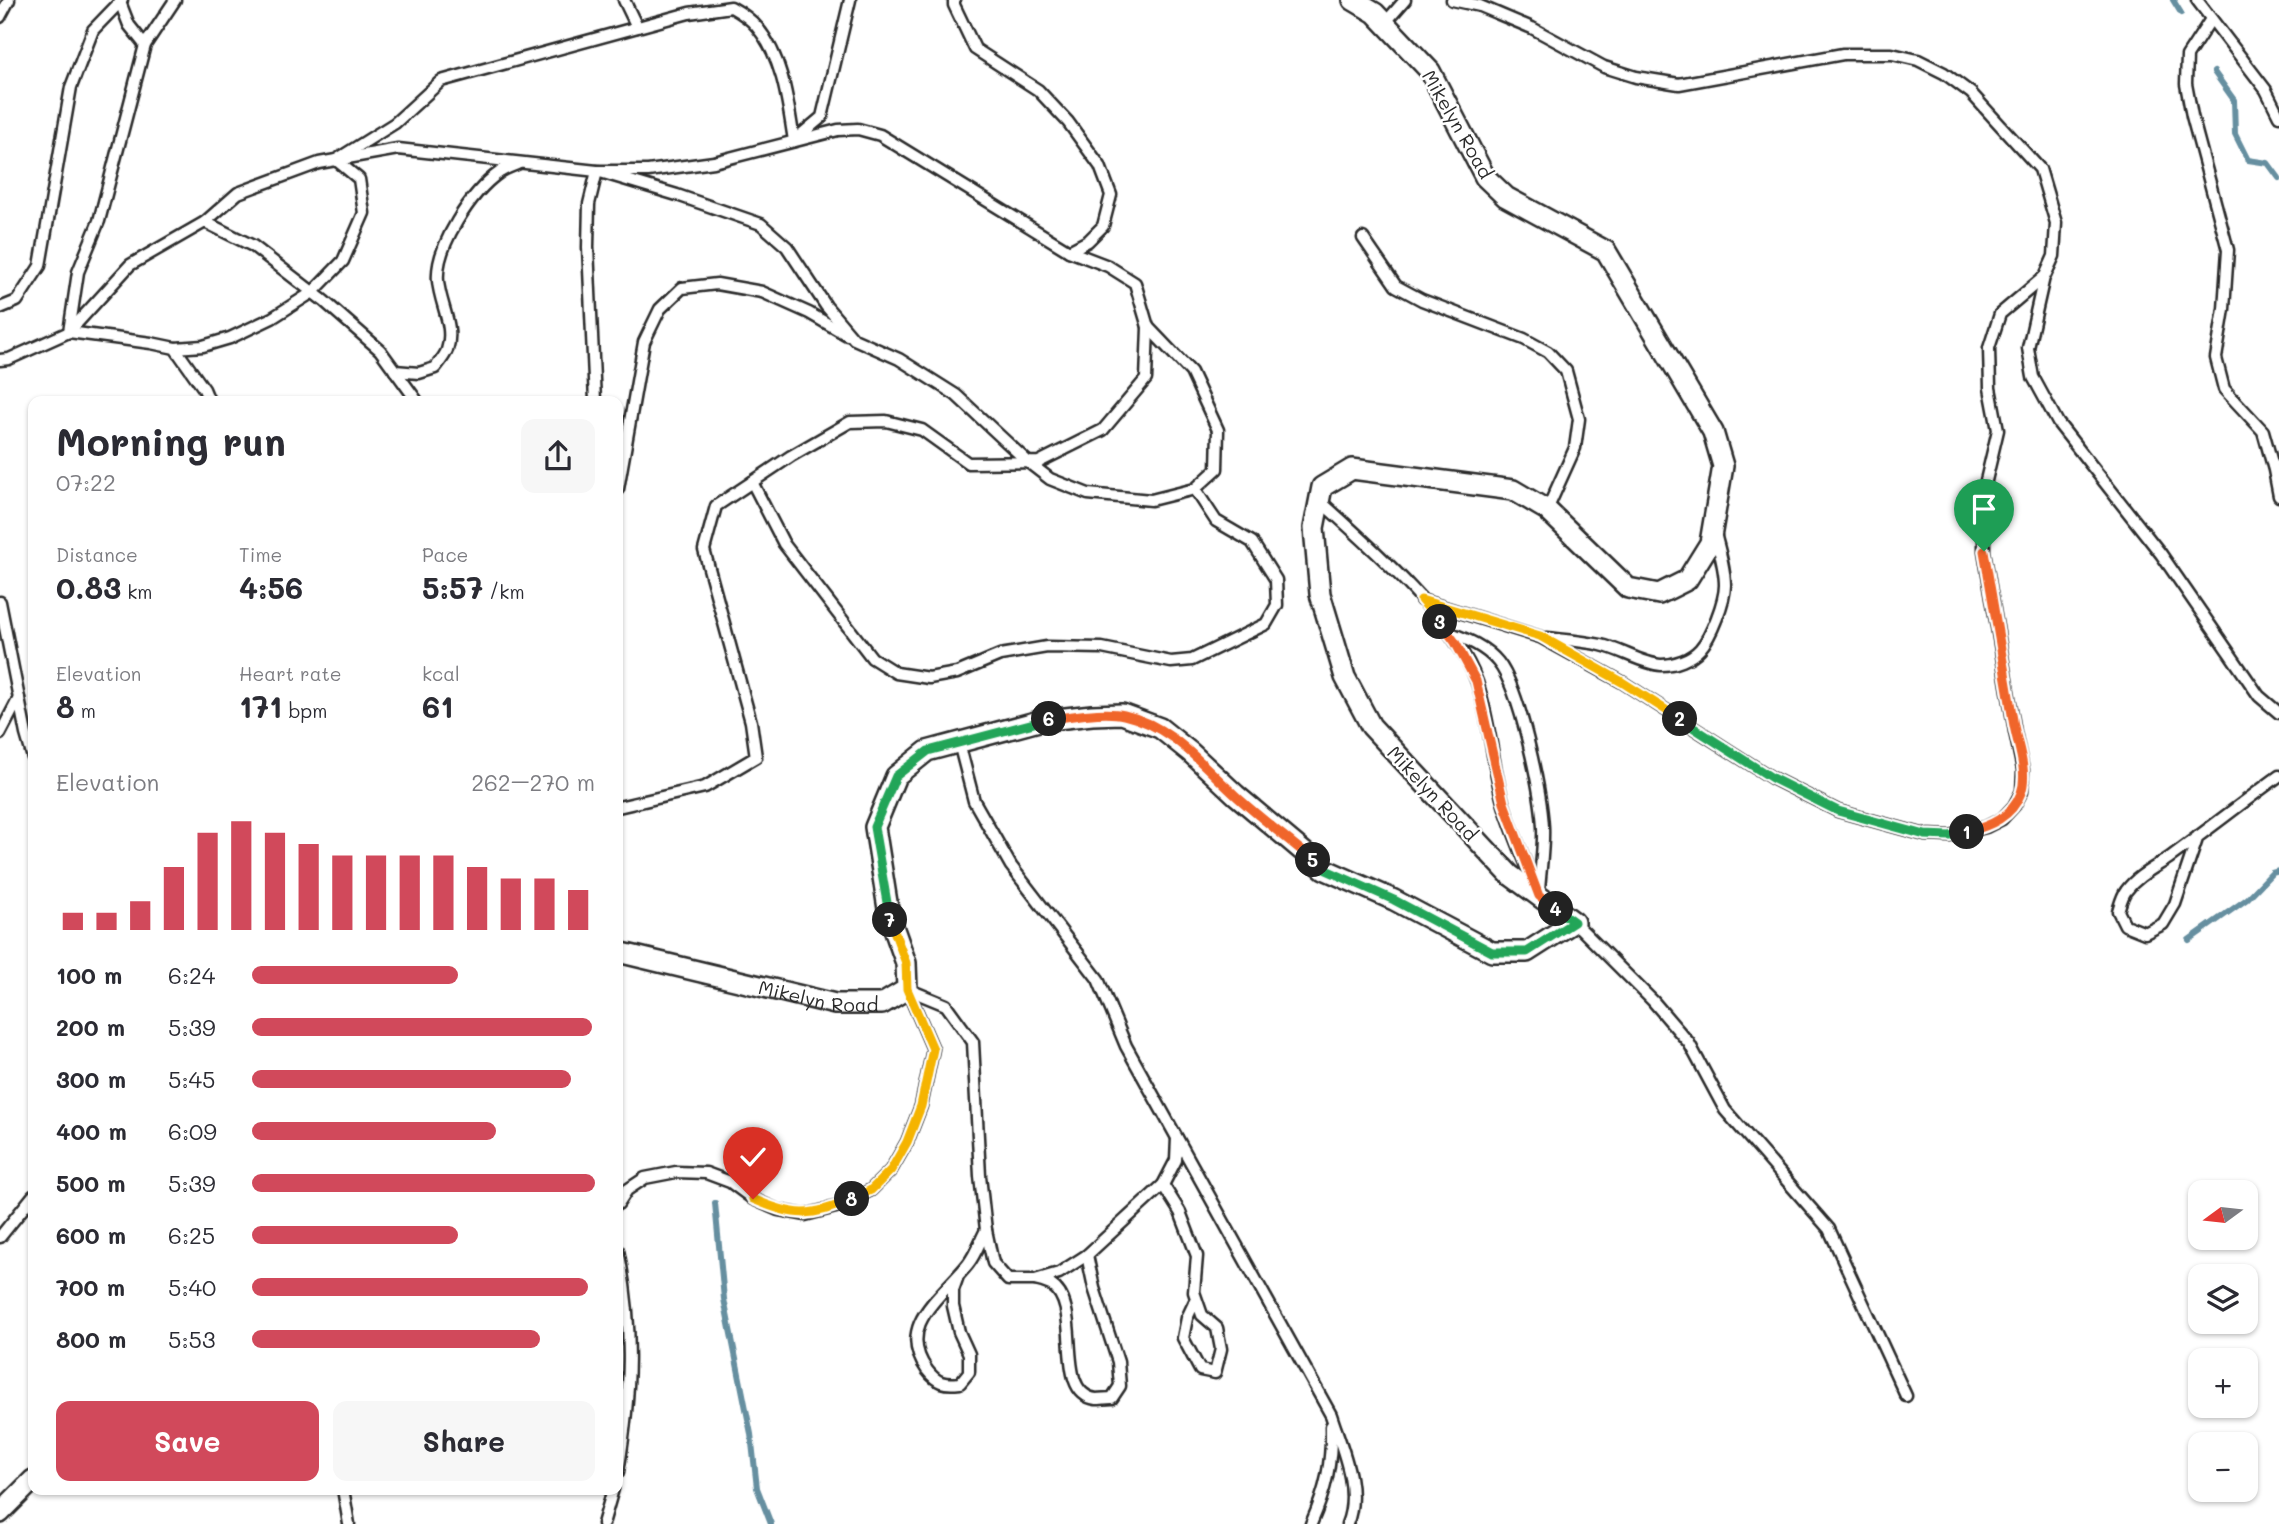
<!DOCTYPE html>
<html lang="en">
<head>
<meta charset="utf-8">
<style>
	:root { --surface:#fff; --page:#f7f7f7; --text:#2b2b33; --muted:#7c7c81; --accent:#d1495b }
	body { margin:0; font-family:Mali,sans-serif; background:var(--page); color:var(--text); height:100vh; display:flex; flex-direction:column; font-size:26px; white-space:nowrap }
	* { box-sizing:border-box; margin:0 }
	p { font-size:23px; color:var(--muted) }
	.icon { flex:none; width:38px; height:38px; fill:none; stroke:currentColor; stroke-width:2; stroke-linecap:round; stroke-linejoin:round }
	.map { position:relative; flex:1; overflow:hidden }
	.details { position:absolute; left:28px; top:396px; width:595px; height:1099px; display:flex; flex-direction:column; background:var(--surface); border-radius:14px; box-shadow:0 2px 5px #0004 }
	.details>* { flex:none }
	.needle { width:46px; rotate:255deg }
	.fabs { position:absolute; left:2188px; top:1180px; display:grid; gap:14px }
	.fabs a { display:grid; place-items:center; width:70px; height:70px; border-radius:14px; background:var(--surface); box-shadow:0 2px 5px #0004; font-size:35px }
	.pin { position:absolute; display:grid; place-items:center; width:60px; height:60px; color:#fff; margin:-72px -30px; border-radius:50% 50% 50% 0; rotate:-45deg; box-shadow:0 0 7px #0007 }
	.pin .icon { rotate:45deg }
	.km { position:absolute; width:35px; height:35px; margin:-18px; border-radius:50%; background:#222; color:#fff; font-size:19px; line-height:35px; text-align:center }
	.round { display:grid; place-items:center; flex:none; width:74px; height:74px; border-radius:14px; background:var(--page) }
	.head { display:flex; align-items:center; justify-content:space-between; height:119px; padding:0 28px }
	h1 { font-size:38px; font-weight:700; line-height:52px }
	.figures { display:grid; grid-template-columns:repeat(3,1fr); gap:10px; height:119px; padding:7px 28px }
	.figures div { display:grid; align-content:center }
	.figures b { font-size:30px; font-weight:700 }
	.figures small { font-size:19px; font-weight:400 }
	.figures p { font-size:19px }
	.chart { height:196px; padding:14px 28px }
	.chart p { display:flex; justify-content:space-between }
	.chart svg { width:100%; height:126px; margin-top:7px; stroke:var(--accent); stroke-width:6 }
	.primary-button { display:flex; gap:14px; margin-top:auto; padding:14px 28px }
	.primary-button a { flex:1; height:80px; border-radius:14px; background:var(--accent); color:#fff; font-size:28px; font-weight:700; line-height:80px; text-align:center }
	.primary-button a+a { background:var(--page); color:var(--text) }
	ul { padding:0 28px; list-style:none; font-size:23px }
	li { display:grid; grid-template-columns:112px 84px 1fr; align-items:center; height:52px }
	li i { height:18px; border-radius:9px; background:var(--accent) }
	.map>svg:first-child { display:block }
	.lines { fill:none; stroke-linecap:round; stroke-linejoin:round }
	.stream { stroke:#668fa0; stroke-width:6 }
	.lane-casing { stroke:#2b2b2b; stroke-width:15 }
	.street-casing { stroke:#2b2b2b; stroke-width:24 }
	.lane { stroke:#fff; stroke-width:10 }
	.street { stroke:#fff; stroke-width:19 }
	.split-1-casing { stroke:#fff; stroke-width:14 }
	.split-2-casing { stroke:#fff; stroke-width:14 }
	.split-3-casing { stroke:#fff; stroke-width:14 }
	.split-4-casing { stroke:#fff; stroke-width:14 }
	.split-5-casing { stroke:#fff; stroke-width:14 }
	.split-6-casing { stroke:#fff; stroke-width:14 }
	.split-7-casing { stroke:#fff; stroke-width:14 }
	.split-8-casing { stroke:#fff; stroke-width:14 }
	.split-9-casing { stroke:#fff; stroke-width:14 }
	.split-1 { stroke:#f0652b; stroke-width:9 }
	.split-2 { stroke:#22a559; stroke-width:9 }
	.split-3 { stroke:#f5b400; stroke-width:9 }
	.split-4 { stroke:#f0652b; stroke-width:9 }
	.split-5 { stroke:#22a559; stroke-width:9 }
	.split-6 { stroke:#f0652b; stroke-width:9 }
	.split-7 { stroke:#22a559; stroke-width:9 }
	.split-8 { stroke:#f5b400; stroke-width:9 }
	.split-9 { stroke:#f5b400; stroke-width:9 }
	.labels { text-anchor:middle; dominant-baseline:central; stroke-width:5; stroke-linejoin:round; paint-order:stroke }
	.street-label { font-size:19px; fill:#2b2b2b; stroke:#fff }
</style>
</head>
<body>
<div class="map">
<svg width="2279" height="1524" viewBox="0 0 2279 1524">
	<rect width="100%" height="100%" fill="#fff"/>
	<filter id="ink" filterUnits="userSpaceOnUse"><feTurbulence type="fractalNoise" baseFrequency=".0143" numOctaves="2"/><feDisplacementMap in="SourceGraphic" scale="14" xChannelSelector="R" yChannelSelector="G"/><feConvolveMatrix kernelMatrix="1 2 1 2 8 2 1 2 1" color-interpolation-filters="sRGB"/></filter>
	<g filter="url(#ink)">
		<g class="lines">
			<g class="stream">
				<polyline points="2173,0 2181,13"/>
				<polyline points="2214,72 2234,100 2235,134 2248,160 2268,163 2279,178"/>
				<polyline points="2189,940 2247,899 2272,873 2279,871"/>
				<polyline points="715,1203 724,1299 751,1434 757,1488 771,1524"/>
			</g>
			<defs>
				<g id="lane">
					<polyline points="624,0 637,27"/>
					<polyline points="954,0 954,5 975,49 1038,90 1068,122 1100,166 1111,195 1103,226 1088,241 1069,251"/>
					<polyline points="2197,0 2266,90 2279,116"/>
					<polyline points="120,2 129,25 145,45"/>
					<polyline points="0,17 9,0"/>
					<polyline points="2211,19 2187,56 2186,84 2192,116 2228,250 2224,309 2216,358 2224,389 2263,431 2274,470 2279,496"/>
					<polyline points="1385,23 1405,0"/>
					<polyline points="797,138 822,117 850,0"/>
					<polyline points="205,222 253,246 324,301 380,350 417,401"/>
					<polyline points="1363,238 1396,286 1422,300 1524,339 1548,352 1566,371 1579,419 1575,448 1547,510"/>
					<polyline points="2044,277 2028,348 2033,377 2058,423 2161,554 2259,696 2279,713"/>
					<polyline points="0,308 17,301 40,266 71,87 93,30 122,0"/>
					<polyline points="69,332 78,272 99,221 145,45 175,0"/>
					<polyline points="69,332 151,343 175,348 204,389 209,401"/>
					<path d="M 175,348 L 203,346 L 230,338 L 272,318 L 313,292 L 343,261 L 364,213 L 359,179 L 336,160 L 395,123 L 441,81 L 689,13 L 731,7 C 740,12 750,18 757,27 C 783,58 788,102 794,141"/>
					<polyline points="0,360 9,359 69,332 130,265 205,222 238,193 319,163 398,149 597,171 648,171 714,162 838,130 858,129 880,135 1069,251 1108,266 1135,283 1148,327 1146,379 1103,430 1039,462 968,463 922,430 886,421 850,422 791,456 716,506 704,550 751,722 756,757 705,787 618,807"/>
					<path d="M 395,371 L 419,373 L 435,368 C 439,363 445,356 447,350 C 455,326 440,305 438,281 C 435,247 471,192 500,172 C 505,168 513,166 519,163"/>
					<polyline points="595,401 588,247 589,204 597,171 677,195 761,224 787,247 826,306 854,339 899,359 956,395 1028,462 1050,479 1088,494 1151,500 1195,489 1217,469 1218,430 1191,372 1148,327"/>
					<polyline points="752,482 784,544 872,658 896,673 929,678 957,673 1000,655 1047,647 1102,648 1171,662 1192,660 1266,624 1277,605 1276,580 1252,542 1216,521 1195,489"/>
					<polyline points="618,489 644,342 660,309 682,288 717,284 762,292 809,313 847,335"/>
					<path d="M 1320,501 C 1368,544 1456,621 1477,682 C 1490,720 1492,763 1503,802 C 1512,832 1526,862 1537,892"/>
					<polyline points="1421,600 1540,637 1622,682 1772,778 1838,811 1925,835 1950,836 1986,827 2002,819 2014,806 2022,791 2023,770 2015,732 1984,551 1984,489 1998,430 1990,388 1989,348 2000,314 2045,276 2054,256 2056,223 2040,169 1971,93 1944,73 1918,60 1892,54 1843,54 1679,84 1636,77 1604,67 1532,28 1480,6 1452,0"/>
					<polyline points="0,602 26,734 33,758"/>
					<path d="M 1448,632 C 1466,639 1485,646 1498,662 C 1520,689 1541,791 1543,827 C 1544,848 1540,871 1539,892"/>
					<path d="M 1547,638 C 1565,640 1583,641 1601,645 C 1620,649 1643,664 1661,665 C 1675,665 1691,659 1700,649 C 1711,637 1725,601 1725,585 C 1725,569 1720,553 1716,537"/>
					<polyline points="0,734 19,698"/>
					<path d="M 959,743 L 974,801 L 1011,866 L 1098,979 L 1126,1046 L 1331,1415 C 1342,1449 1361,1489 1347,1524"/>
					<path d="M 2198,836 L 2175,904 L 2163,924 L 2145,933 L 2125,925 L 2118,911 C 2120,905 2122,896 2126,891 C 2137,876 2154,868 2169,858 C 2206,831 2242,803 2279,776"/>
					<polyline points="1574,922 1653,1001 1689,1043 1725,1110 1829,1229 1906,1396"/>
					<polyline points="907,989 946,1005 973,1042 980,1176 986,1230 993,1263 1008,1280 1035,1280 1059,1273 1087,1255 1163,1185 1176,1160 1177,1138"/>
					<polyline points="1163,1185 1180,1212 1197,1256 1194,1292 1202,1315 1217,1328 1221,1349 1215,1373 1200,1370 1183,1338 1187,1318 1196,1299"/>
					<polyline points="618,1204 627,1190 645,1178 676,1172 706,1173 730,1182 753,1199 778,1210 805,1215 836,1207 871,1190 891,1170 907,1142 921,1106 933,1049 907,989"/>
					<polyline points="0,1237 33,1196"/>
					<path d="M 618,1250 C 634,1327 631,1394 618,1472"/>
					<path d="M 958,1276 L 953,1290 L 953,1306 L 959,1332 L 969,1354 L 969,1372 L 960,1383 C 944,1385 937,1383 927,1370 C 895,1325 942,1297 968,1264 C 976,1254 980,1241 986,1230"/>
					<path d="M 1035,1280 C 1040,1281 1046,1283 1051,1285 C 1085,1306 1052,1393 1096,1399 C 1101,1399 1107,1398 1112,1398 L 1120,1386 L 1118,1362 L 1094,1288 L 1087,1255"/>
					<polyline points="343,1489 349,1524"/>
					<polyline points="603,1524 613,1489"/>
					<path d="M 1311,1524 C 1326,1490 1332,1464 1331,1426"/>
				</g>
				<g id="street">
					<path id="s1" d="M 618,952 L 835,1004 L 882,1004 L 907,989 L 906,963 L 889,915 L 875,827 L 896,776 L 927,751 L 1039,721 L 1092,715 L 1122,714 L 1160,728 L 1190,752 L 1236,795 L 1324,869 L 1394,900 L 1492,952 L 1527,952 L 1574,922 L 1510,875 L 1371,726 L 1345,677 L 1320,594 L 1314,528 L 1322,487 L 1352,469 L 1513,490 L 1547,510 L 1628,588 L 1659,594 L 1687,580 L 1710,543 L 1723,466 L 1713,432 L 1606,251 L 1506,197 L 1485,177 L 1430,71 L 1375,13 L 1353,0"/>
					<polyline points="0,1513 33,1480"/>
				</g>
			</defs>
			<use href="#lane" class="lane-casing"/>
			<use href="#street" class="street-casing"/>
			<use href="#lane" class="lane"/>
			<use href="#street" class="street"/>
		</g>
	</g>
	<g class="lines" filter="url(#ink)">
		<defs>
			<path id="split-1" d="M 1967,832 C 1990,826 2012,817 2021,793 C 2029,770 2016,742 2013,720 C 2003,663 1994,607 1984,551"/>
			<polyline id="split-2" points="1680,719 1772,778 1838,811 1925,835 1950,836 1967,832"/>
			<polyline id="split-3" points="1440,622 1421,600 1540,636 1622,682 1680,719"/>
			<polyline id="split-4" points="1440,622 1455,642 1476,681 1504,803 1539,896 1556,909"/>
			<polyline id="split-5" points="1313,860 1324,869 1394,900 1492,952 1527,952 1574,922 1556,909"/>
			<path id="split-6" d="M 1049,719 C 1071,717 1103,710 1124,715 C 1172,726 1200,763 1235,795 C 1260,818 1287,838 1313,860"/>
			<polyline id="split-7" points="890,920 874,827 896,776 928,751 1049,719"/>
			<polyline id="split-8" points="852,1199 871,1190 891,1170 907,1142 921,1106 933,1049 907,989 906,963 890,920"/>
			<path id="split-9" d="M 753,1199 C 794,1217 812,1218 852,1199"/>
		</defs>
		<use href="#split-1" class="split-1-casing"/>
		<use href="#split-2" class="split-2-casing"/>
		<use href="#split-3" class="split-3-casing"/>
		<use href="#split-4" class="split-4-casing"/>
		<use href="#split-5" class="split-5-casing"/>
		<use href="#split-6" class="split-6-casing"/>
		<use href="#split-7" class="split-7-casing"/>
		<use href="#split-8" class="split-8-casing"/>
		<use href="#split-9" class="split-9-casing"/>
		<use href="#split-1" class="split-1"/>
		<use href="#split-2" class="split-2"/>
		<use href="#split-3" class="split-3"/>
		<use href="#split-4" class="split-4"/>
		<use href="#split-5" class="split-5"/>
		<use href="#split-6" class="split-6"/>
		<use href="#split-7" class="split-7"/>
		<use href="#split-8" class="split-8"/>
		<use href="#split-9" class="split-9"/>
	</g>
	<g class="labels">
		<g class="street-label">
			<text transform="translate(1458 124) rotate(60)">Mikelyn Road</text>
			<text transform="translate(1433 793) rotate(47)">Mikelyn Road</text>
			<text stroke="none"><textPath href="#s1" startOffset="206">Mikelyn Road</textPath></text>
		</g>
	</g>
</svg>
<div class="fabs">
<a><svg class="needle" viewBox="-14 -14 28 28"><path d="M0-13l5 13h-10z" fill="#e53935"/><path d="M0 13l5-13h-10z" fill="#7c7c81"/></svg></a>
<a><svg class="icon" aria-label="layers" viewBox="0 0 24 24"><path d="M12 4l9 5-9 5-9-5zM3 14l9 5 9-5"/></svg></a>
<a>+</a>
<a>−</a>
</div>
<div class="pin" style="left:1984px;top:551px;background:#1e9e55"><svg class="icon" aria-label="arrive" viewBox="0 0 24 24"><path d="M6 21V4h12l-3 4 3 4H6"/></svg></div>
<div class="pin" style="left:753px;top:1199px;background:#d93025"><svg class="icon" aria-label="check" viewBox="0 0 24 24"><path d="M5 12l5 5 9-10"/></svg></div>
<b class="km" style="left:1967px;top:832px">1</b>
<b class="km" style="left:1680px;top:719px">2</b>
<b class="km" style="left:1440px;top:622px">3</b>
<b class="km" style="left:1556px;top:909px">4</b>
<b class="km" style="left:1313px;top:860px">5</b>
<b class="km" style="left:1049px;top:719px">6</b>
<b class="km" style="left:890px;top:920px">7</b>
<b class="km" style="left:852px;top:1199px">8</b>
<section class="details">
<div class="head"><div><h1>Morning run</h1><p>07:22</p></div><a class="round"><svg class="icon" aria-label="share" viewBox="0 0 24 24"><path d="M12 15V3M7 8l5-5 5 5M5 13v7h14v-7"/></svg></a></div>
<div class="figures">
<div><p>Distance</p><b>0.83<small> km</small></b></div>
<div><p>Time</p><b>4:56</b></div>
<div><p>Pace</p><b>5:57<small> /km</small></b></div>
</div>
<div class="figures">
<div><p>Elevation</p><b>8<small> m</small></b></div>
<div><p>Heart rate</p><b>171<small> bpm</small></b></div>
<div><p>kcal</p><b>61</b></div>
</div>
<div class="chart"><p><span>Elevation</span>262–270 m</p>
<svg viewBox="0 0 160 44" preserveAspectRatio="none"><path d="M5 44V38M15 44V38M25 44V34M35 44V22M45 44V10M55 44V6M65 44V10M75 44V14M85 44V18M95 44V18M105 44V18M115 44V18M125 44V22M135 44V26M145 44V26M155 44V30"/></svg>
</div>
<ul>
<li><b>100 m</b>6:24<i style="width:60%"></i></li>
<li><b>200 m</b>5:39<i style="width:99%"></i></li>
<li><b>300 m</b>5:45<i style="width:93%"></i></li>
<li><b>400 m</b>6:09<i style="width:71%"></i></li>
<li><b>500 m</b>5:39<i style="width:100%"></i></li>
<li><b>600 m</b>6:25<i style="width:60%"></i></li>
<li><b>700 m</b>5:40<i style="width:98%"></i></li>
<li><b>800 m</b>5:53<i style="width:84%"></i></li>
</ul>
<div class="primary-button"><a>Save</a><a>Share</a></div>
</section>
</div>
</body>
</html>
